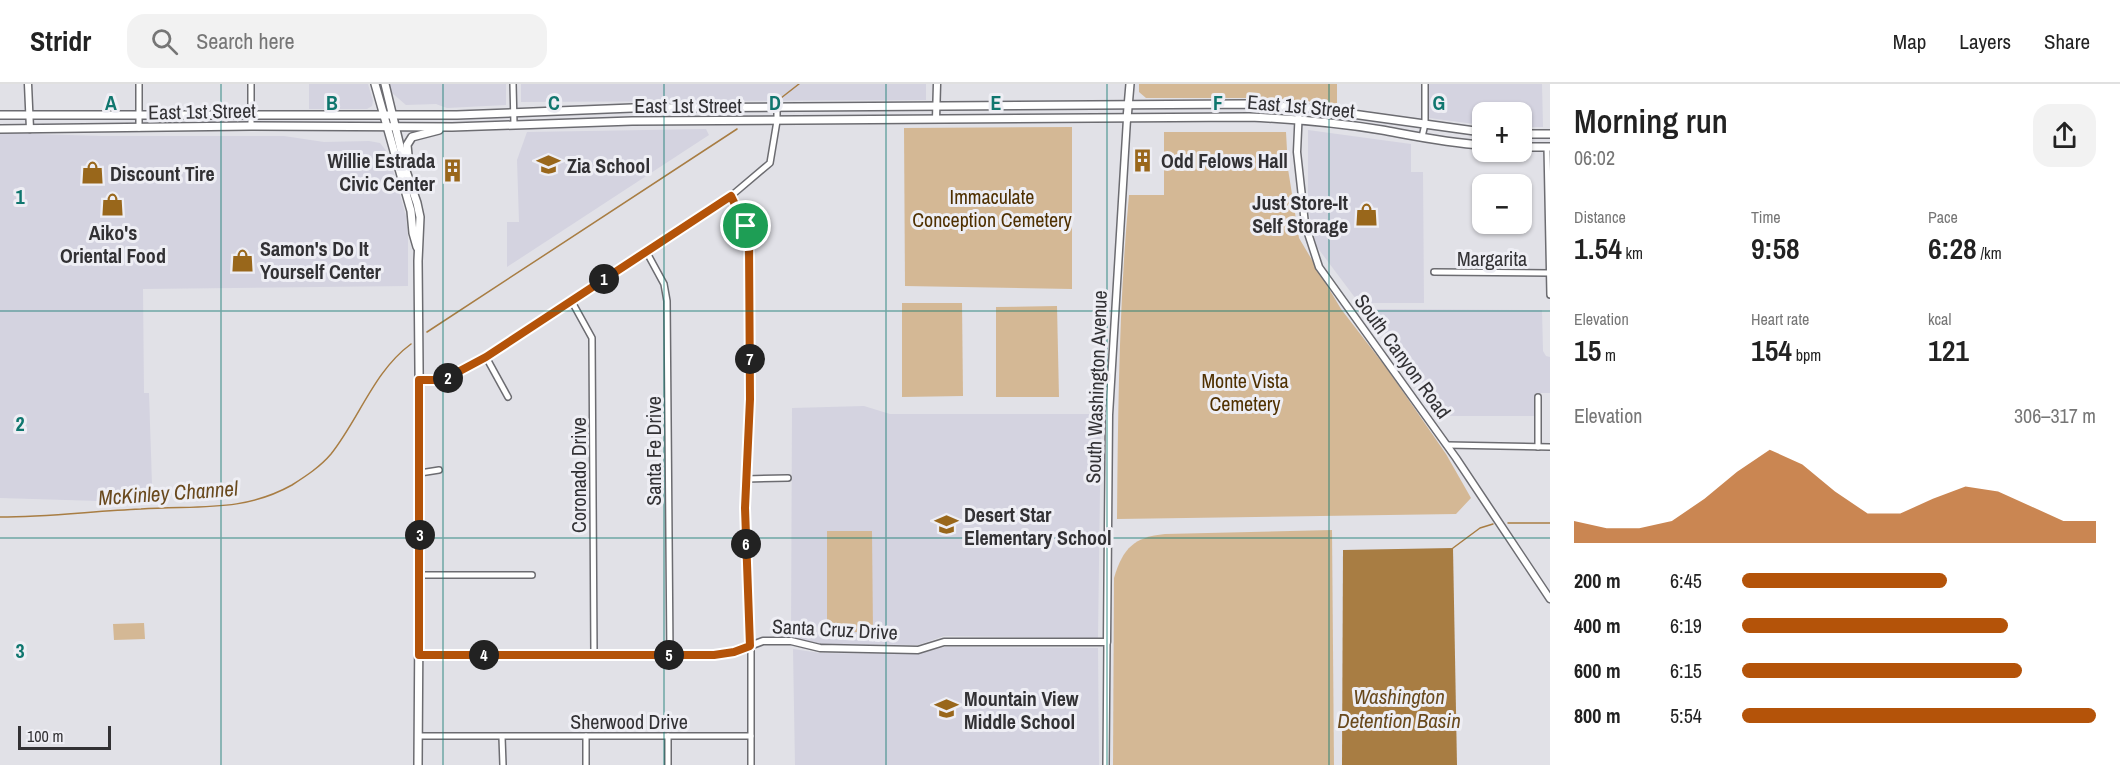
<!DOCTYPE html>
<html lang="en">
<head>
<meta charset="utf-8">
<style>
	:root { --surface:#fff; --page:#f2f2f2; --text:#222; --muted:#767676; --line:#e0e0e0; --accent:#b45309 }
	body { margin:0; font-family:"Archivo Narrow",sans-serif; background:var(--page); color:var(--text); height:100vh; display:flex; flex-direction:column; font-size:22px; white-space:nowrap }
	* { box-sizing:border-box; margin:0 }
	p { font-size:20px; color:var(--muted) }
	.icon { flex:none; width:33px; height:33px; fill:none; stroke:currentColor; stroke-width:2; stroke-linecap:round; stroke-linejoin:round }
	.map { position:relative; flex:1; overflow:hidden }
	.side { display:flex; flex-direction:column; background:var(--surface); width:570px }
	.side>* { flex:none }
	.controls { position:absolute; left:1472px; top:18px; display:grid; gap:12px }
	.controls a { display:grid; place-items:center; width:60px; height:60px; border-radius:12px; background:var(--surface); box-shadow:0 2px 4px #0004; font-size:30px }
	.scale { position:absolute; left:18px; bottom:15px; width:93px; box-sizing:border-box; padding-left:6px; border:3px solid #323134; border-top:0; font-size:16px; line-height:21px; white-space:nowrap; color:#323134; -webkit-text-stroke:4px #eeeef4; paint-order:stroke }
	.pin { position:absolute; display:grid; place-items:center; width:51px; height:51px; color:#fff; margin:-26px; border:3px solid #fff; border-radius:50%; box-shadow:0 2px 6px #0007 }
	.km { position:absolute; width:30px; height:30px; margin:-15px; border-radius:50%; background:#222; color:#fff; font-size:16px; line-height:30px; text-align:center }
	.round { display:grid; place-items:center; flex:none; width:63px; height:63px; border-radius:18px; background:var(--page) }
	.summary { display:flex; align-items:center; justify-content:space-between; height:102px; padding:0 24px }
	h1 { font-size:33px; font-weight:600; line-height:45px }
	.stats { display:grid; grid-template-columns:repeat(3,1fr); gap:9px; height:102px; padding:6px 24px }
	.stats div { display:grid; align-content:center }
	.stats b { font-size:30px; font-weight:600 }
	.stats small { font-size:16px; font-weight:400 }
	.stats p { font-size:16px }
	.chart { height:168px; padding:12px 24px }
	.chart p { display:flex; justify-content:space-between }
	.chart svg { width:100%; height:108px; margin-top:6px; fill:var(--accent); opacity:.7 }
	ul { padding:0 24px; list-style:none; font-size:20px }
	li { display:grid; grid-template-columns:96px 72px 1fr; align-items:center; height:45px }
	li i { height:15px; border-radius:8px; background:var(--accent) }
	header { display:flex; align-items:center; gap:36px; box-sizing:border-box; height:84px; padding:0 30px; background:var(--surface); border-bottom:2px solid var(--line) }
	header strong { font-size:28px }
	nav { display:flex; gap:33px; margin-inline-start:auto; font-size:21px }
	.search { width:420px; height:54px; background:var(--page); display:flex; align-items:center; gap:15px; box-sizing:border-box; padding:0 21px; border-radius:18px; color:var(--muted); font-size:22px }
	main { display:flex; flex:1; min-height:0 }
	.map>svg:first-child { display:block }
	.built { fill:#d4d3e0 }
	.green { fill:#d4b895 }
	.water { fill:#a87d43 }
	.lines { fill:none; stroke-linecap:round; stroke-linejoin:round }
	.stream { stroke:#a87d43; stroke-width:1.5 }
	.minor-casing { stroke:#6c6c71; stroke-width:8 }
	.tertiary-casing { stroke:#6c6c71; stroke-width:9 }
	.secondary-casing { stroke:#6c6c71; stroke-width:10 }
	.minor { stroke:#fff; stroke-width:5 }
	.tertiary { stroke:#fff; stroke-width:6 }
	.secondary { stroke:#fff; stroke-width:7 }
	.route-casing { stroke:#fff; stroke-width:12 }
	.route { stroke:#b45309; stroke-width:8 }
	.grid { fill:none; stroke:#0f766e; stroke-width:1.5; stroke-opacity:0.55 }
	.labels { text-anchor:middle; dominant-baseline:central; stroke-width:6; stroke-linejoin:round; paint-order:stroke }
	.street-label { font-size:20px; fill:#323134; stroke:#eeeef4 }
	.poi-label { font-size:20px; font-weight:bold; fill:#323134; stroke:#eeeef4; text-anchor:start }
	.park-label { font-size:20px; fill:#4f3000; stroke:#eeeef4 }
	.water-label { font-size:21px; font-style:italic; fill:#69491d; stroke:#eeeef4 }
	.grid-label { font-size:20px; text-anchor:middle; font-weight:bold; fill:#0f766e; stroke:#eeeef4; stroke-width:6; stroke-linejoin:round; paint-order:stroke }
</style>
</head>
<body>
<header>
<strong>Stridr</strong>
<div class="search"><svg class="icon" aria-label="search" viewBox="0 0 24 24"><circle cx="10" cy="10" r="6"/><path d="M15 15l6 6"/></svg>Search here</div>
<nav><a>Map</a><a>Layers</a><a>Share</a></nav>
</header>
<main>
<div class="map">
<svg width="1550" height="681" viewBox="0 0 1550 681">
	<rect width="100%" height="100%" fill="#e1e1e7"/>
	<g class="built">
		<polygon points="309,0 368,0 373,17 372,22 367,25 309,25"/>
		<polygon points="389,0 506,0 506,21 447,24 436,20 406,21 391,8"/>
		<polygon points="521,0 926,0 926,16 521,18"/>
		<polygon points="1429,0 1542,0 1543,43 1521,43 1521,28 1482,28 1482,41 1429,34"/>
		<polygon points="706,45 709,51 507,183 507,138 519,138 517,76 527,48"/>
		<polygon points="1308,46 1411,60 1411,88 1423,88 1424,219 1359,219 1317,163 1311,142 1308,118"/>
		<polygon points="0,49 102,52 284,52 324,58 369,57 380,59 388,69 406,132 408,153 408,202 143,205 144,309 149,309 152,400 143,410 124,416 99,417 0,414"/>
		<polygon points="1375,225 1542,226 1543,267 1546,272 1550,273 1550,309 1535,309 1535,332 1447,332 1383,247 1383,238 1375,238"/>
		<polygon points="864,322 890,330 1101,330 1098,554 944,552 918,561 822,560 791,553 792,324"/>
		<polygon points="945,563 1098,564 1099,681 795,681 793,565 820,569 918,570"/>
	</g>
	<g class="green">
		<polygon points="1139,0 1337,0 1337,20 1270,14 1146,14 1139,8"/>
		<polygon points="1072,43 1072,205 905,202 904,44"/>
		<path d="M 1164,48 L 1286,48 L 1288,85 L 1299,154 L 1341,225 L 1388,286 L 1446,370 L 1471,414 L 1456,430 L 1117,435 C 1118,327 1119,219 1129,111 L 1164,111 Z"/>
		<polygon points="902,219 962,219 963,312 902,313"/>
		<polygon points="1057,222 1059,313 996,313 996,223"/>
		<path d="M 1332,446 L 1334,681 L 1113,681 L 1114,494 C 1123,464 1134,453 1165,450 Z"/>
		<polygon points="827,447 872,447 873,548 827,548"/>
		<polygon points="144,539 145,555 114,556 113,540"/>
	</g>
	<polygon class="water" points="1453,464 1457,681 1342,681 1343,466"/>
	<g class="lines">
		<g class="stream">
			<polyline points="781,14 799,0"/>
			<polyline points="427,248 737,45"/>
			<path d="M 0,433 C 47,433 94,427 141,425 C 196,421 242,429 292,401 C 306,392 320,383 331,370 C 359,335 374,287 411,260"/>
			<polyline points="1508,439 1550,439"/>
			<polyline points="1453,464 1480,444 1493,440"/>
		</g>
		<defs>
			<g id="minor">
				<polyline points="251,0 251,42"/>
				<polyline points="513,0 514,40"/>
				<polyline points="139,44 139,0"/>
				<polyline points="1422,53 1425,40 1425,0"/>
				<polyline points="1547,63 1550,211"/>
				<polyline points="646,167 664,200 667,217 670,571"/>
				<polyline points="1434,188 1550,189"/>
				<polyline points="571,216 592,254 594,570"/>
				<polyline points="486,273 508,313"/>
				<polyline points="419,296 443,296 486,273 731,112 770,79 777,37 777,24"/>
				<polyline points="1447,361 1550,363"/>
				<polyline points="1538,363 1538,313"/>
				<polyline points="420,389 439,386"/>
				<polyline points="746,395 788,394"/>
				<polyline points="419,491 532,491"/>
				<polyline points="418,652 751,652 751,562 745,424 750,315 749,161 747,146 731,112"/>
				<polyline points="668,652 668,681"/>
				<polyline points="751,652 751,681"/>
				<polyline points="502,653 503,681"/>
				<polyline points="586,681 586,652"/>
				<polyline points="1106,681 1107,558"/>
			</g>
			<g id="tertiary">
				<polyline points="28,0 30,45"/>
				<polyline points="1299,24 1297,68 1305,140 1319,183 1456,374 1550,515"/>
				<polyline points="936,35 937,0"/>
				<polyline points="419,571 714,571 734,568 763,557 791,557 820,564 918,566 944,558 1107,558 1109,331 1127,35"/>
			</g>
			<g id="secondary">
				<polyline points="375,0 411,127 413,149 417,163"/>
				<polyline points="385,0 406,87 417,119 420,133 418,177 420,389 418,681"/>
				<polyline points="0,31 457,31 632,24 1245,20 1309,24 1482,48"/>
				<polyline points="1127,35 1130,0"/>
				<path d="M 0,45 L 251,42 L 452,43 L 632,37 L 1249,33 C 1293,35 1338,39 1382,46 C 1415,52 1448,59 1482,61"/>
				<polyline points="1521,50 1550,50"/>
				<polyline points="1521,63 1550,63"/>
				<polyline points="409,81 407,61 412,53 439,46"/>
			</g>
		</defs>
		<use href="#minor" class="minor-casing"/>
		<use href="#tertiary" class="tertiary-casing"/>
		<use href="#secondary" class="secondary-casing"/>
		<use href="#minor" class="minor"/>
		<use href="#tertiary" class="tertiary"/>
		<use href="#secondary" class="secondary"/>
	</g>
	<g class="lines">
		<defs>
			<polygon id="route" points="731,112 747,146 749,160 750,315 745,424 750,562 734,568 714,571 419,571 419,296 443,296 486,273"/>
		</defs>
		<use href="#route" class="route-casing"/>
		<use href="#route" class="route"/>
	</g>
	<path class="grid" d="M 221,0 L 221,681M 443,0 L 443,681M 664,0 L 664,681M 886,0 L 886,681M 1107,0 L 1107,681M 1329,0 L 1329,681M 0,227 L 1550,227M 0,454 L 1550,454"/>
	<defs>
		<symbol id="building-bare" viewBox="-9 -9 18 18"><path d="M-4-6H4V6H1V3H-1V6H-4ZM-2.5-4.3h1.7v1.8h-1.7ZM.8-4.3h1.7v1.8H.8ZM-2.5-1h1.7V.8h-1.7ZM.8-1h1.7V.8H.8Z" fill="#99671b" stroke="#eeeef4" stroke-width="2.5" paint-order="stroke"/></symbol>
		<symbol id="school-bare" viewBox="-9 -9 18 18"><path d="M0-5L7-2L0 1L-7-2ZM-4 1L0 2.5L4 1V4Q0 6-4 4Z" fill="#99671b" stroke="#eeeef4" stroke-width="2.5" paint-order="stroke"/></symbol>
		<symbol id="shop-bare" viewBox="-9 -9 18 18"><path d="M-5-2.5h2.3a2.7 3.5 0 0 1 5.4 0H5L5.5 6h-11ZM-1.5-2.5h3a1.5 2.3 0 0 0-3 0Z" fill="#99671b" stroke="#eeeef4" stroke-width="2.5" paint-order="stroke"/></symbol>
	</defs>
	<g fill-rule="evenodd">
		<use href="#building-bare" x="1126" y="60" width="33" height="33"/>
		<use href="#school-bare" x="532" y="64" width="33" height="33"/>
		<use href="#building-bare" x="436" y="70" width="33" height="33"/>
		<use href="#shop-bare" x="76" y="72" width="33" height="33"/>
		<use href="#shop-bare" x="96" y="104" width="33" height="33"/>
		<use href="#shop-bare" x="1350" y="114" width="33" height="33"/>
		<use href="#shop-bare" x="226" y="160" width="33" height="33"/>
		<use href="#school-bare" x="930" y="424" width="33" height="33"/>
		<use href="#school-bare" x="930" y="608" width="33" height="33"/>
	</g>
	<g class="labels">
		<g class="street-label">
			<text x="688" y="21">East 1st Street</text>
			<text transform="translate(1301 22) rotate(5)">East 1st Street</text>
			<text transform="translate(202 27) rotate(-1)">East 1st Street</text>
			<text x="1492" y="174">Margarita</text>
			<text transform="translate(1403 272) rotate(54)">South Canyon Road</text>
			<text transform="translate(1096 303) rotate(-88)">South Washington Avenue</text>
			<text transform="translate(653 367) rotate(-90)">Santa Fe Drive</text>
			<text transform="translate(578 391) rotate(-90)">Coronado Drive</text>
			<text transform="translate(835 545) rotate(3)">Santa Cruz Drive</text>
			<text x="629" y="637">Sherwood Drive</text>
		</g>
		<g class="poi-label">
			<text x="435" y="76" text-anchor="end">Willie Estrada<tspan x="435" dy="23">Civic Center</tspan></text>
			<text x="1161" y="76">Odd Felows Hall</text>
			<text x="567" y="81">Zia School</text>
			<text x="110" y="89">Discount Tire</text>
			<text x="1348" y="118" text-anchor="end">Just Store-It<tspan x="1348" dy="23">Self Storage</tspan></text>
			<text x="113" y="148" text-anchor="middle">Aiko's<tspan x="113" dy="23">Oriental Food</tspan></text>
			<text x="260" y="164">Samon's Do It<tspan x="260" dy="23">Yourself Center</tspan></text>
			<text x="964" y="430">Desert Star<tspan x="964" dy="23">Elementary School</tspan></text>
			<text x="964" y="614">Mountain View<tspan x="964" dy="23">Middle School</tspan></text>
		</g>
		<g class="park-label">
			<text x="992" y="112">Immaculate<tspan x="992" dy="23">Conception Cemetery</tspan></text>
			<text x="1245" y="296">Monte Vista<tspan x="1245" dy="23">Cemetery</tspan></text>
		</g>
		<g class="water-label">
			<text transform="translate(168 409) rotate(-4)">McKinley Channel</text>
			<text x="1399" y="612">Washington<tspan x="1399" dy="24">Detention Basin</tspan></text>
		</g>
	</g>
	<g class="grid-label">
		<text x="111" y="26">A</text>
		<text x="332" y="26">B</text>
		<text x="554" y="26">C</text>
		<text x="775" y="26">D</text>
		<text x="996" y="26">E</text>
		<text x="1218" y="26">F</text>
		<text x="1439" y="26">G</text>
		<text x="20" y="120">1</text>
		<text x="20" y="347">2</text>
		<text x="20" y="574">3</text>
	</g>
</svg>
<div class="controls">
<a>+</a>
<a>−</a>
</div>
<div class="scale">100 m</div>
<div class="pin" style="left:746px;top:142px;background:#1e9e55"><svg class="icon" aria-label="arrive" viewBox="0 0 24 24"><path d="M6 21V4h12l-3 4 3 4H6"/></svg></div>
<b class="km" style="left:604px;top:195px">1</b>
<b class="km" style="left:448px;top:294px">2</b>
<b class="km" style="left:420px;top:451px">3</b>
<b class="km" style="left:484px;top:571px">4</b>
<b class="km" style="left:669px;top:571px">5</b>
<b class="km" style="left:746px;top:460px">6</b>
<b class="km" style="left:750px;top:275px">7</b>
</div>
<section class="side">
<div class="summary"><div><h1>Morning run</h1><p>06:02</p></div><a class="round"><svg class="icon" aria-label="share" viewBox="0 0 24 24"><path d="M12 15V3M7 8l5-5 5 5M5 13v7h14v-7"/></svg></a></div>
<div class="stats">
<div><p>Distance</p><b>1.54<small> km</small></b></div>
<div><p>Time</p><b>9:58</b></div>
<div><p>Pace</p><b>6:28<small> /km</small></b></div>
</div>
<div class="stats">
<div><p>Elevation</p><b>15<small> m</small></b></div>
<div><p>Heart rate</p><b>154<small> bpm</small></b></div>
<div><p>kcal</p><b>121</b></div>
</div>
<div class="chart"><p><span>Elevation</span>306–317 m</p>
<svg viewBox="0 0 160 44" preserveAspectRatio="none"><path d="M0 44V35L10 38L20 38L30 35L40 26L50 15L60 6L70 12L80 23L90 32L100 32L110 26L120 21L130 23L140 29L150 35L160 35V44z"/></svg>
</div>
<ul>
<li><b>200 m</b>6:45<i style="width:58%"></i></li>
<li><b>400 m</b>6:19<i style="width:75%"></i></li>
<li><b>600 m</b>6:15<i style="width:79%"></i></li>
<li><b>800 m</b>5:54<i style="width:100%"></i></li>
</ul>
</section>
</main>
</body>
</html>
